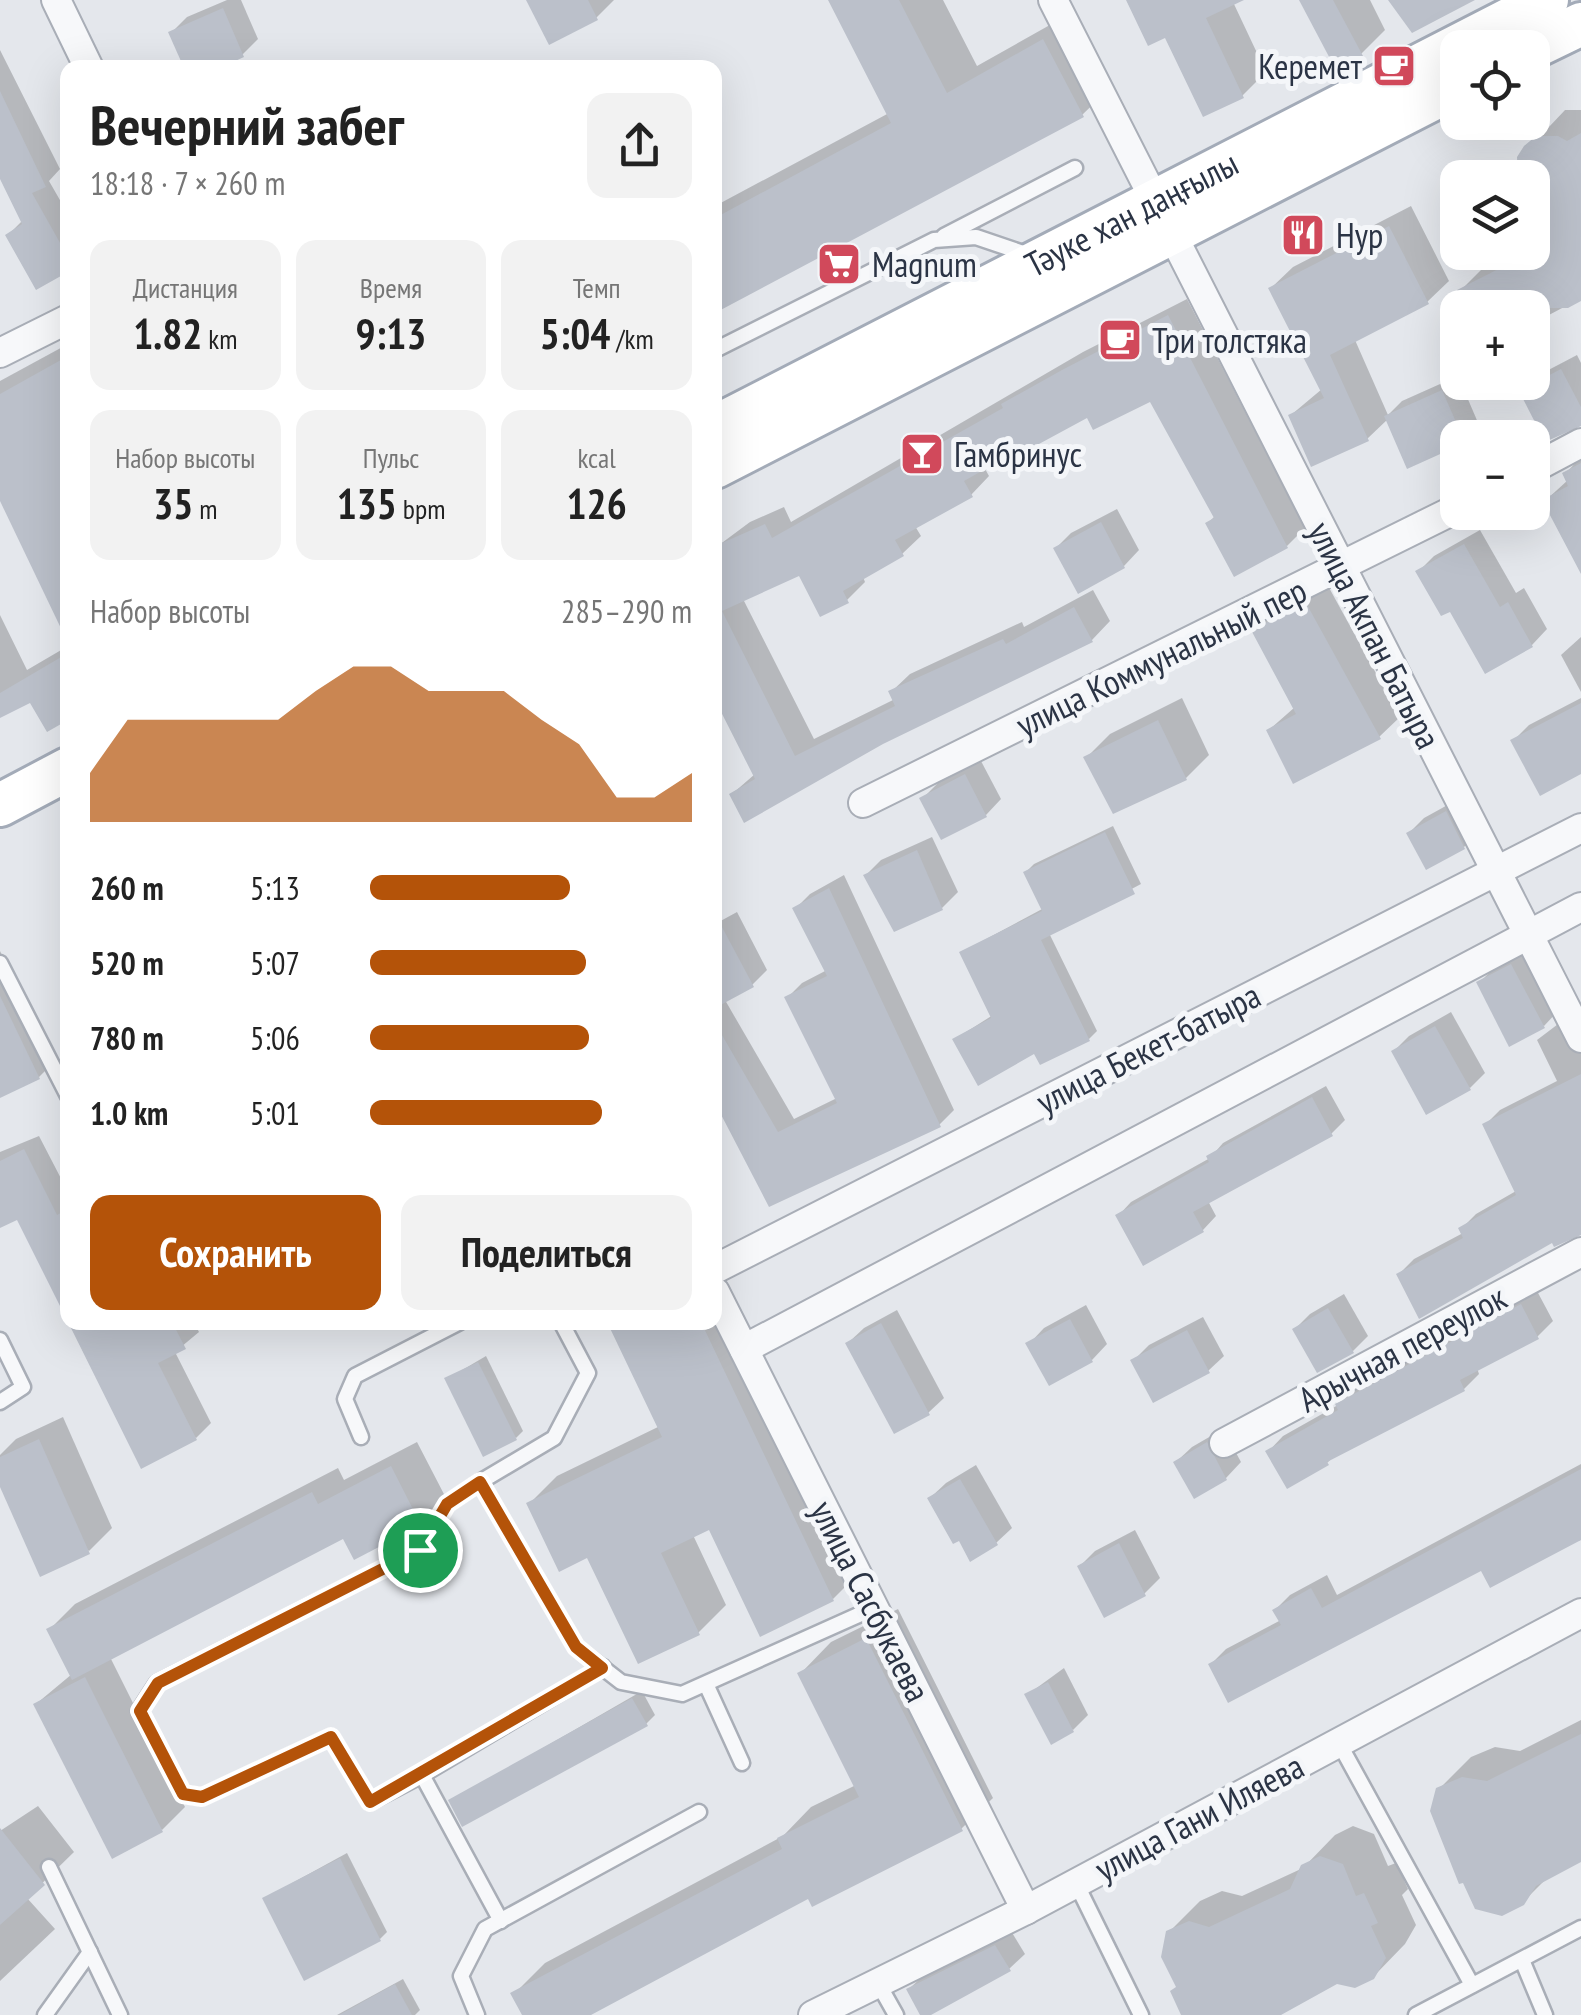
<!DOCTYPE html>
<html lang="ru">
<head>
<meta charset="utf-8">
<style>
	:root { --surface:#fff; --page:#f2f2f2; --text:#222; --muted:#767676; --accent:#b45309 }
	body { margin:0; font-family:"PT Sans Narrow",sans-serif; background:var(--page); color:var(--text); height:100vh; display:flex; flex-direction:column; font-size:38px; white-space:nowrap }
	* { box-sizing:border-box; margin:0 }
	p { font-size:32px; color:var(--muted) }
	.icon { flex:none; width:55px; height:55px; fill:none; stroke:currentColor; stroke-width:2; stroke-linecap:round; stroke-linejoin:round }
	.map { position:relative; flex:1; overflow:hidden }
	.details { position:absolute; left:60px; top:60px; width:662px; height:1270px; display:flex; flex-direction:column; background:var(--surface); border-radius:20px; box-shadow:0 10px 40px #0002 }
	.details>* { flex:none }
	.tools { position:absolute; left:1440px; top:30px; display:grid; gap:20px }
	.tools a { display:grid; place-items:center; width:110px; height:110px; border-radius:20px; background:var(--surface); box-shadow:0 10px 40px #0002; font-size:50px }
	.pin { position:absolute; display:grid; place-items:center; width:85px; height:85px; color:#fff; margin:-42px; border:5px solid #fff; border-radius:50%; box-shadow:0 2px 10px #0007 }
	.round { display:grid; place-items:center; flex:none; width:105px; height:105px; border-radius:20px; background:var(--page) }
	.overview { display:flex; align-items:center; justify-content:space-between; height:170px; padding:0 30px }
	h1 { font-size:55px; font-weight:600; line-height:75px }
	.metrics { display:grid; grid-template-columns:repeat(3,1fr); gap:15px; height:170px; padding:10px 30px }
	.metrics div { display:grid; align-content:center; border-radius:20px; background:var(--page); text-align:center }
	.metrics b { font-size:42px; font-weight:600 }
	.metrics small { font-size:28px; font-weight:400 }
	.metrics p { font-size:28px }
	.chart { height:280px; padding:20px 30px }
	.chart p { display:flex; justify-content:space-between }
	.chart svg { width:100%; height:180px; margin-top:10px; fill:var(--accent); opacity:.7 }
	.cta { display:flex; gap:20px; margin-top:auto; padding:20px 30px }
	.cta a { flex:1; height:115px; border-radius:20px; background:var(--accent); color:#fff; font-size:40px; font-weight:600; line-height:115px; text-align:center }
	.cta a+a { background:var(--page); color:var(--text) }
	ul { padding:0 30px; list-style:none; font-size:32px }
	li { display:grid; grid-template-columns:160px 120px 1fr; align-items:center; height:75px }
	li i { height:25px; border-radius:12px; background:var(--accent) }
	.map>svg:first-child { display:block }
	.shadow { fill:#0003 }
	.building { fill:#bbc0ca }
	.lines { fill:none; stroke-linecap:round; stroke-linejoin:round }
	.service-casing { stroke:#a9aeb7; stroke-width:19 }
	.minor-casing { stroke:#a9aeb7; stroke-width:32 }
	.primary-casing { stroke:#a3abb8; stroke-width:48 }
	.service { stroke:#f7f8fa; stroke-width:14 }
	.minor { stroke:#f7f8fa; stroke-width:28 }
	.primary { stroke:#fff; stroke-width:42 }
	.route-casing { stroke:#fff; stroke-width:20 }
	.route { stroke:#b45309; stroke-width:12 }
	.labels { text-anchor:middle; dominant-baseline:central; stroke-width:10; stroke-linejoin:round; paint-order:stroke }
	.poi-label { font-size:35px; fill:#2b3445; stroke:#f4f6f9; text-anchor:start }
	.street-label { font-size:35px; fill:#2b3445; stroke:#f4f6f9 }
</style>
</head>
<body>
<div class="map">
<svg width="1581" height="2015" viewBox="0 0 1581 2015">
	<rect width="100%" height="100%" fill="#e4e7ec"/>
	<g class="shadow">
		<polygon points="227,0 241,0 258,39 242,55 171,33 187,17"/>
		<polygon points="529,0 614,0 596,18"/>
		<polygon points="831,0 943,0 977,66 1073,12 1112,86 1082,115 715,310 715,206 889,113"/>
		<polygon points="1129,0 1238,0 1233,2 1266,72 1242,96"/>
		<polygon points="1302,0 1370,0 1385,30 1361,54"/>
		<polygon points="0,50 60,169 49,181 68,214 68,270 8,235 23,220 0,177"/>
		<polygon points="1565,110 1581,110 1581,298 1532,324 1532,308 1460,291 1487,264 1509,252 1532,252 1532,178 1501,178"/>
		<polygon points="1411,206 1449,281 1427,302 1355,340 1388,415 1402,401 1458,376 1479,425 1467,438 1458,438 1388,419 1367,439 1291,415 1322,389 1271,288 1293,267"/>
		<polygon points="1187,299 1305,528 1287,546 1208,523 1216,515 1151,398 1088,415 984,467 989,476 971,495 915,526 921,536 902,554 863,577 865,582 847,600 800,573 743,599 814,739 895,699 891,692 910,674 1022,622 1024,627 1093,590 1110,621 1092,640 732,794 755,774 715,695 715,548 750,522 784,507 791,522 1083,352"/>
		<polygon points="68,344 68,637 0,495 0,381"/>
		<polygon points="1577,355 1581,363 1581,423 1522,392 1537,376"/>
		<polygon points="1581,457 1581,540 1545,501 1568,480 1565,474"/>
		<polygon points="1117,509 1139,550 1124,566 1056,548 1071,533"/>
		<polygon points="1480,530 1516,593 1524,588 1547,629 1532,645 1486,671 1450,608 1418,572 1434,556"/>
		<polygon points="1327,584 1400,717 1379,737 1269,730 1295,707 1254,631 1274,610"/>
		<polygon points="0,615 27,670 68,646 68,717 31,700 0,716"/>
		<polygon points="1581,637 1581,692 1561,655"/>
		<polygon points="1182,698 1209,755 1186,778 1086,758 1110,734"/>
		<polygon points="1581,698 1581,772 1513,741 1529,725"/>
		<polygon points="981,761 1001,799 986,815 923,798 938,783"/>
		<polygon points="1462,797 1479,831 1464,847 1409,833 1424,818"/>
		<polygon points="1113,826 1141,884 1049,933 1097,1031 1089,1039 1035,1050 955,1039 993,1015 962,952 1044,908 1026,872 1034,864"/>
		<polygon points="932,837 958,892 942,908 866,875 881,860"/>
		<polygon points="844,875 954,1110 939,1125 770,1204 715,1099 715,924 737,912 767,970 752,985 725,1000 794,1119 837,1098 787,998 802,983 827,970 795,909 810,894"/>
		<polygon points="1527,950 1559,1010 1544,1026 1479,983 1495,967"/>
		<polygon points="0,951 54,1062 39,1077 0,1095"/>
		<polygon points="1451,1012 1485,1073 1470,1088 1394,1051 1409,1036"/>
		<polygon points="1570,1015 1581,1036 1581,1234 1399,1274 1414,1259 1463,1233 1461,1229 1476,1214 1516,1191 1485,1125 1500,1110 1557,1081 1537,1040"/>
		<polygon points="1326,1086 1345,1120 1331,1134 1208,1201 1216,1216 1203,1230 1144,1263 1118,1216 1131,1202 1210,1158 1223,1143"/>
		<polygon points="39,1136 68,1192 68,1316 18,1216 0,1226 0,1152"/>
		<polygon points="1537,1291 1553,1321 1537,1337 1477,1368 1479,1374 1464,1389 1336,1454 1327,1463 1268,1452 1283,1436 1338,1405 1353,1389"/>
		<polygon points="1344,1294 1368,1336 1353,1351 1295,1329 1310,1314"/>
		<polygon points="1086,1305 1107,1344 1092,1360 1029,1344 1044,1328"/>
		<polygon points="897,1310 944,1398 928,1413 848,1343 864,1328"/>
		<polygon points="1203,1317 1224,1356 1208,1371 1133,1361 1149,1345"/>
		<polygon points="71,1322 194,1322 199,1332 175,1352 211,1423 196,1438"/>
		<polygon points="610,1322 715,1322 860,1572 833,1599 710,1527 693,1535 726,1605 698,1633 589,1555 529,1504 557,1476 660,1426"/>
		<polygon points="486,1356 523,1431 516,1438 447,1379"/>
		<polygon points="63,1417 112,1528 89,1551 0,1481 0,1455 16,1439"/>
		<polygon points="1223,1429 1241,1462 1226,1478 1195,1495 1176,1462 1192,1447"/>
		<polygon points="417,1442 446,1498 420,1523 344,1536 110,1657 185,1807 162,1830 36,1704 72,1674 49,1630 75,1604 338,1468 344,1480"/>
		<polygon points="1581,1464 1581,1540 1482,1567 1211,1664 1226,1649 1281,1620 1275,1610 1290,1595 1327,1575 1337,1595"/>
		<polygon points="976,1465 1012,1528 996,1543 930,1498 946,1483"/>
		<polygon points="1135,1530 1160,1578 1144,1594 1080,1566 1095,1551"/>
		<polygon points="898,1609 993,1798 961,1829 809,1896 585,2015 525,2015 514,1994 545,1963 783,1836 811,1807 856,1785 800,1674 831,1642"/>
		<polygon points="1064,1668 1088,1715 1073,1730 1027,1695"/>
		<polygon points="642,1691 655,1715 646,1724 451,1801"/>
		<polygon points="1581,1720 1581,1859 1549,1876 1522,1903 1439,1789 1471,1757 1495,1747 1520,1751"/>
		<polygon points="38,1806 74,1852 27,1898 55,1929 0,1981 0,1831"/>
		<polygon points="1353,1826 1374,1834 1388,1866 1396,1863 1408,1889 1402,1895 1416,1925 1405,1944 1373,1977 1336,1982 1277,2015 1184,2015 1168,1933 1200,1901 1222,1891 1242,1896 1303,1868 1335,1835"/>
		<polygon points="347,1853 387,1932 380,1939 265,1898"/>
		<polygon points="1011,1931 1025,1954 1009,1969 923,2015 909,1989 925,1974"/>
		<polygon points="403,1979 420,2010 415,2015 337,2015"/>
	</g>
	<g class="building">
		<polygon points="526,0 588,0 598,20 549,45"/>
		<polygon points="828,0 899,0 947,93 1043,39 1084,117 715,313 715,218 891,123"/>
		<polygon points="1126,0 1244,0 1206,18 1244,98 1203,117 1165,38 1148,46"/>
		<polygon points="1299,0 1333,0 1363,56 1336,70"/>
		<polygon points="1388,0 1475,0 1412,33"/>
		<polygon points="223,8 244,57 220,68 184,68 168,32"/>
		<polygon points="0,91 46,187 32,193 68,257 68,272 36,290 5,235 22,224 0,179"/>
		<polygon points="1581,133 1581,301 1568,308 1466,308 1457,290 1532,252 1532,178 1518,178 1517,157 1524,146 1536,136 1558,136 1567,141"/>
		<polygon points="1389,226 1429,304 1330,355 1369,441 1311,467 1288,415 1324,398 1268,288"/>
		<polygon points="1168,315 1288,548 1234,577 1205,523 1214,518 1150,402 1093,430 1087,418 1026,451 1024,447 964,481 973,497 895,540 904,556 843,591 849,603 820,617 799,576 722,611 795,756 895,706 888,691 1003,639 1006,644 1074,607 1093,642 883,744 744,823 729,794 755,779 715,700 715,546 765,524 772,538 1003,408 1001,404 1062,370"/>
		<polygon points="68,356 68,643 0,501 0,394"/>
		<polygon points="1561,369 1581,407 1581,426 1545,442 1519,391"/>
		<polygon points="1442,390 1463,438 1458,438 1458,446 1407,469 1384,416"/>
		<polygon points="1581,463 1581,574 1542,500 1568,486 1562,473"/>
		<polygon points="1101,522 1125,568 1078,594 1053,548"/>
		<polygon points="1464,544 1500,607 1508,602 1533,647 1485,674 1450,612 1441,616 1415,571"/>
		<polygon points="1306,603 1381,739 1293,784 1266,730 1296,714 1251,630"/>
		<polygon points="68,653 68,720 47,732 30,703 0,718 0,693"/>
		<polygon points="1581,703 1581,774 1540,796 1510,740"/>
		<polygon points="1158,720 1187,780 1113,814 1083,757"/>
		<polygon points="965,774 987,817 941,840 919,798"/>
		<polygon points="1446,811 1465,849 1426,870 1406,833"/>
		<polygon points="1105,832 1135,894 1041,940 1090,1041 1040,1065 1034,1054 978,1086 952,1039 991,1018 959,952 1042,911 1023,872"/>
		<polygon points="917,850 943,910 894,932 863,875"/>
		<polygon points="829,888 941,1127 769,1207 715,1103 715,1023 778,1132 837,1103 784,997 827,976 792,908"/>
		<polygon points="715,914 754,987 715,1008"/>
		<polygon points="1511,964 1545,1028 1509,1047 1476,982"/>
		<polygon points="0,996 40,1079 0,1098"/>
		<polygon points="1435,1026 1471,1090 1426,1115 1391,1051"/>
		<polygon points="1581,1074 1581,1235 1554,1247 1552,1243 1419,1319 1396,1274 1463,1238 1458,1228 1516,1195 1482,1124"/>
		<polygon points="1312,1097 1333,1136 1193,1212 1204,1232 1143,1266 1115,1215 1209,1162 1206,1156"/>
		<polygon points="24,1149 57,1215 68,1209 68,1322 17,1220 0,1228 0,1161"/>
		<polygon points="1521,1304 1539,1339 1460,1380 1465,1391 1327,1462 1329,1465 1287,1489 1265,1451 1338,1410 1335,1404"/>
		<polygon points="1328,1308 1354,1353 1317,1373 1292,1329"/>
		<polygon points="1070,1319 1093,1362 1049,1386 1025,1343"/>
		<polygon points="68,1322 172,1322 186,1349 158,1363 197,1440 141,1469"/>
		<polygon points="607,1322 701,1322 834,1601 760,1637 709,1530 661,1553 700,1635 638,1664 587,1558 559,1572 526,1503 662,1437"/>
		<polygon points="881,1323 930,1415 894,1434 845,1343"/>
		<polygon points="1187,1330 1210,1373 1153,1403 1130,1360"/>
		<polygon points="478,1362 517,1440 483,1457 444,1378"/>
		<polygon points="39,1439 90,1554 40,1577 0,1487 0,1457"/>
		<polygon points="1207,1442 1227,1480 1194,1499 1173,1462"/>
		<polygon points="391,1466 421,1525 354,1560 343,1539 72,1680 46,1629 312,1492 318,1504"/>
		<polygon points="1581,1469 1581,1540 1490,1588 1481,1571 1228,1703 1208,1664 1281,1625 1272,1610 1311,1588 1322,1608"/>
		<polygon points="960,1479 998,1545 970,1562 959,1541 953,1544 927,1498"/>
		<polygon points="1119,1543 1146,1596 1104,1618 1077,1566"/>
		<polygon points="866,1638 963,1831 812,1907 808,1899 591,2015 522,2015 510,1993 782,1849 777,1838 859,1797 797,1673"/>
		<polygon points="85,1677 163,1832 112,1859 33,1704"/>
		<polygon points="1048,1682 1074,1732 1051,1745 1024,1694"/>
		<polygon points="632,1698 648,1726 462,1827 448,1800"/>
		<polygon points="1581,1734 1581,1862 1536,1886 1524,1905 1502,1916 1475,1909 1463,1883 1459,1884 1430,1811 1436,1788 1462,1777 1487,1781"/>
		<polygon points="0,1828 45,1885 0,1925"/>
		<polygon points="1320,1856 1343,1864 1356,1896 1364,1893 1378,1923 1371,1926 1386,1958 1374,1979 1355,1988 1337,1984 1281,2015 1181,2015 1170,1991 1176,1987 1161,1957 1166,1931 1189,1921 1209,1927 1290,1889 1301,1865"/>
		<polygon points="340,1858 381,1941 304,1981 262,1898"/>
		<polygon points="995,1945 1011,1971 931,2015 920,2015 906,1989"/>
		<polygon points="395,1984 412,2015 339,2015"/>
	</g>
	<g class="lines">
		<defs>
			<g id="service">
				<polyline points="944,236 1075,168"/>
				<polyline points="715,350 934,240 976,237 1032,256"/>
				<polyline points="0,963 68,1096"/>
				<polyline points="0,1340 23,1387 0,1402"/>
				<polyline points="361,1437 345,1399 355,1376 460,1322"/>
				<polyline points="480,1482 554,1438 588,1373 561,1322"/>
				<polyline points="706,1684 742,1763"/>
				<polyline points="1339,1743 1472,1985"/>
				<polyline points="422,1775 603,1667"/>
				<polyline points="49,1867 120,2015"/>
				<polyline points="1076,1883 1141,2015"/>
				<polyline points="501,1921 422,1775 370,1802 331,1737 202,1797 183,1794 139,1711 157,1683 420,1550 447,1504 480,1482 576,1647 621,1682 682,1694 874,1608"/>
				<polyline points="1522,1960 1545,2015"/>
				<polyline points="878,1983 896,2015"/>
				<polyline points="45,2015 90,1952"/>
				<polyline points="477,2015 461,1976 485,1929 699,1812"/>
				<polyline points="1416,2015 1581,1928"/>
			</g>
			<g id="minor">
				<polyline points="56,0 89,68"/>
				<polyline points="1053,0 1581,1038"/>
				<polyline points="0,353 68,319"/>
				<polyline points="1532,469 1581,443"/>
				<polyline points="863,803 1458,508"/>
				<polyline points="715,1269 1581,828"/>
				<polyline points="715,1292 1026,1910"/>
				<polyline points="744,1349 1581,907"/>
				<polyline points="1224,1443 1581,1252"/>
				<polyline points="813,2015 1026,1910 1581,1613"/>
			</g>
			<g id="primary">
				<polyline points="1532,48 1581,24"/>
				<path id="s1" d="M 715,427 L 1547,0"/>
				<polyline points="715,467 1458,86"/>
				<polyline points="0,805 68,769"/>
			</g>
		</defs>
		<use href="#service" class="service-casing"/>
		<use href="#minor" class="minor-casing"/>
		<use href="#primary" class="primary-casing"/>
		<use href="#service" class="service"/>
		<use href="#minor" class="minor"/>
		<use href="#primary" class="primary"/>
	</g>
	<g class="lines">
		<defs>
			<polygon id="route" points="480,1482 576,1647 602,1668 370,1802 331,1737 202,1797 183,1794 140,1711 158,1683 420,1550 447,1504"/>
		</defs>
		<use href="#route" class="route-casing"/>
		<use href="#route" class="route"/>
	</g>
	<defs>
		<symbol id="cafe-square" viewBox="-11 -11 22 22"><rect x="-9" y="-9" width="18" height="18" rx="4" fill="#d1495b" stroke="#f4f6f9"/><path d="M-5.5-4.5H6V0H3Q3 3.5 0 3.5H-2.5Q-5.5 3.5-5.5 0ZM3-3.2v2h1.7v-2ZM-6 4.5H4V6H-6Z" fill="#fff"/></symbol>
		<symbol id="restaurant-square" viewBox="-11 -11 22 22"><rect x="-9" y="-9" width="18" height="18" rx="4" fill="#d1495b" stroke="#f4f6f9"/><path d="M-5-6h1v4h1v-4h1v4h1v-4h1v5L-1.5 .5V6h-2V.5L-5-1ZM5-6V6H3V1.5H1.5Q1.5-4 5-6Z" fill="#fff"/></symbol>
		<symbol id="supermarket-square" viewBox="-11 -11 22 22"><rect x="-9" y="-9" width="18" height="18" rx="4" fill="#d1495b" stroke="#f4f6f9"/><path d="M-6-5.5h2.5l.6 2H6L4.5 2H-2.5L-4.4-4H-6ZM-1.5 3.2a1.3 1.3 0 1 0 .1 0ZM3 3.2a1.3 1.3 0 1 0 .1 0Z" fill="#fff"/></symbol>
		<symbol id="bar-square" viewBox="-11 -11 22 22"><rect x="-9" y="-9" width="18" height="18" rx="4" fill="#d1495b" stroke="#f4f6f9"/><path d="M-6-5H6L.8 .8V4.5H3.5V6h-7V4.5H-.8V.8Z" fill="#fff"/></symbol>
	</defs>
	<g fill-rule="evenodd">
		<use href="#cafe-square" x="1369" y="41" width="50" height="50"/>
		<use href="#restaurant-square" x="1278" y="210" width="50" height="50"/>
		<use href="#supermarket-square" x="814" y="239" width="50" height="50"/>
		<use href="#cafe-square" x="1095" y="315" width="50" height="50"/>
		<use href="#bar-square" x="897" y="429" width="50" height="50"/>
	</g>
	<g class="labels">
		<g class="poi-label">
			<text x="1362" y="66" text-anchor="end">Керемет</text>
			<text x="1336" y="235">Нур</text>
			<text x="872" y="264">Magnum</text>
			<text x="1152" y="340">Три толстяка</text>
			<text x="954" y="454">Гамбринус</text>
		</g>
		<g class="street-label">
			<text stroke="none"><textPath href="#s1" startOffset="468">Тәуке хан даңғылы</textPath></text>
			<text transform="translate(1375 635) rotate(63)">улица Акпан Батыра</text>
			<text transform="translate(1161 657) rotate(-26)">улица Коммунальный пер</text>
			<text transform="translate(1148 1048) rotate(-27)">улица Бекет-батыра</text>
			<text transform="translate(1402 1348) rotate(-28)">Арычная переулок</text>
			<text transform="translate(871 1601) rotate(63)">улица Сасбукаева</text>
			<text transform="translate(1199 1817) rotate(-28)">улица Гани Иляева</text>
		</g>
	</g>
</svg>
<div class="tools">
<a><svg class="icon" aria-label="locate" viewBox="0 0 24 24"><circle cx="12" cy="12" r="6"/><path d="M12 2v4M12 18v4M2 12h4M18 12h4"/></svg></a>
<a><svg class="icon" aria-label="layers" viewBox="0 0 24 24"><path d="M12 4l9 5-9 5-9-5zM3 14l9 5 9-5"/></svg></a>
<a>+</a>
<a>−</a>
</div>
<div class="pin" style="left:420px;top:1550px;background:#1e9e55"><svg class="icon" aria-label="arrive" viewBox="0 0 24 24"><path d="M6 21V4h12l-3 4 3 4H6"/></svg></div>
<section class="details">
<div class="overview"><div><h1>Вечерний забег</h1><p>18:18 · 7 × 260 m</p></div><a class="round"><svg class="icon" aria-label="share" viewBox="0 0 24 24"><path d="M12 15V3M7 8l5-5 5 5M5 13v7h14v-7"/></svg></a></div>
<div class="metrics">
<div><p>Дистанция</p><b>1.82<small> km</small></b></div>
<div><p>Время</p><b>9:13</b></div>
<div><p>Темп</p><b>5:04<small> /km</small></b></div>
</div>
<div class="metrics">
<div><p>Набор высоты</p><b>35<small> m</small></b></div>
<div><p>Пульс</p><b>135<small> bpm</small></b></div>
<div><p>kcal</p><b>126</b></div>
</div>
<div class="chart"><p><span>Набор высоты</span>285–290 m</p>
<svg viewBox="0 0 160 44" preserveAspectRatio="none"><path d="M0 44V32L10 19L20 19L30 19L40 19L50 19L60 12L70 6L80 6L90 12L100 12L110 12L120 19L130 25L140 38L150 38L160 32V44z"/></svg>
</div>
<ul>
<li><b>260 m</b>5:13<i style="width:62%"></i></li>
<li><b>520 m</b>5:07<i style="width:67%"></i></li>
<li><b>780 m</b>5:06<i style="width:68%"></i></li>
<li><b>1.0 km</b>5:01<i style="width:72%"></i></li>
</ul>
<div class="cta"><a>Сохранить</a><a>Поделиться</a></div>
</section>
</div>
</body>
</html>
